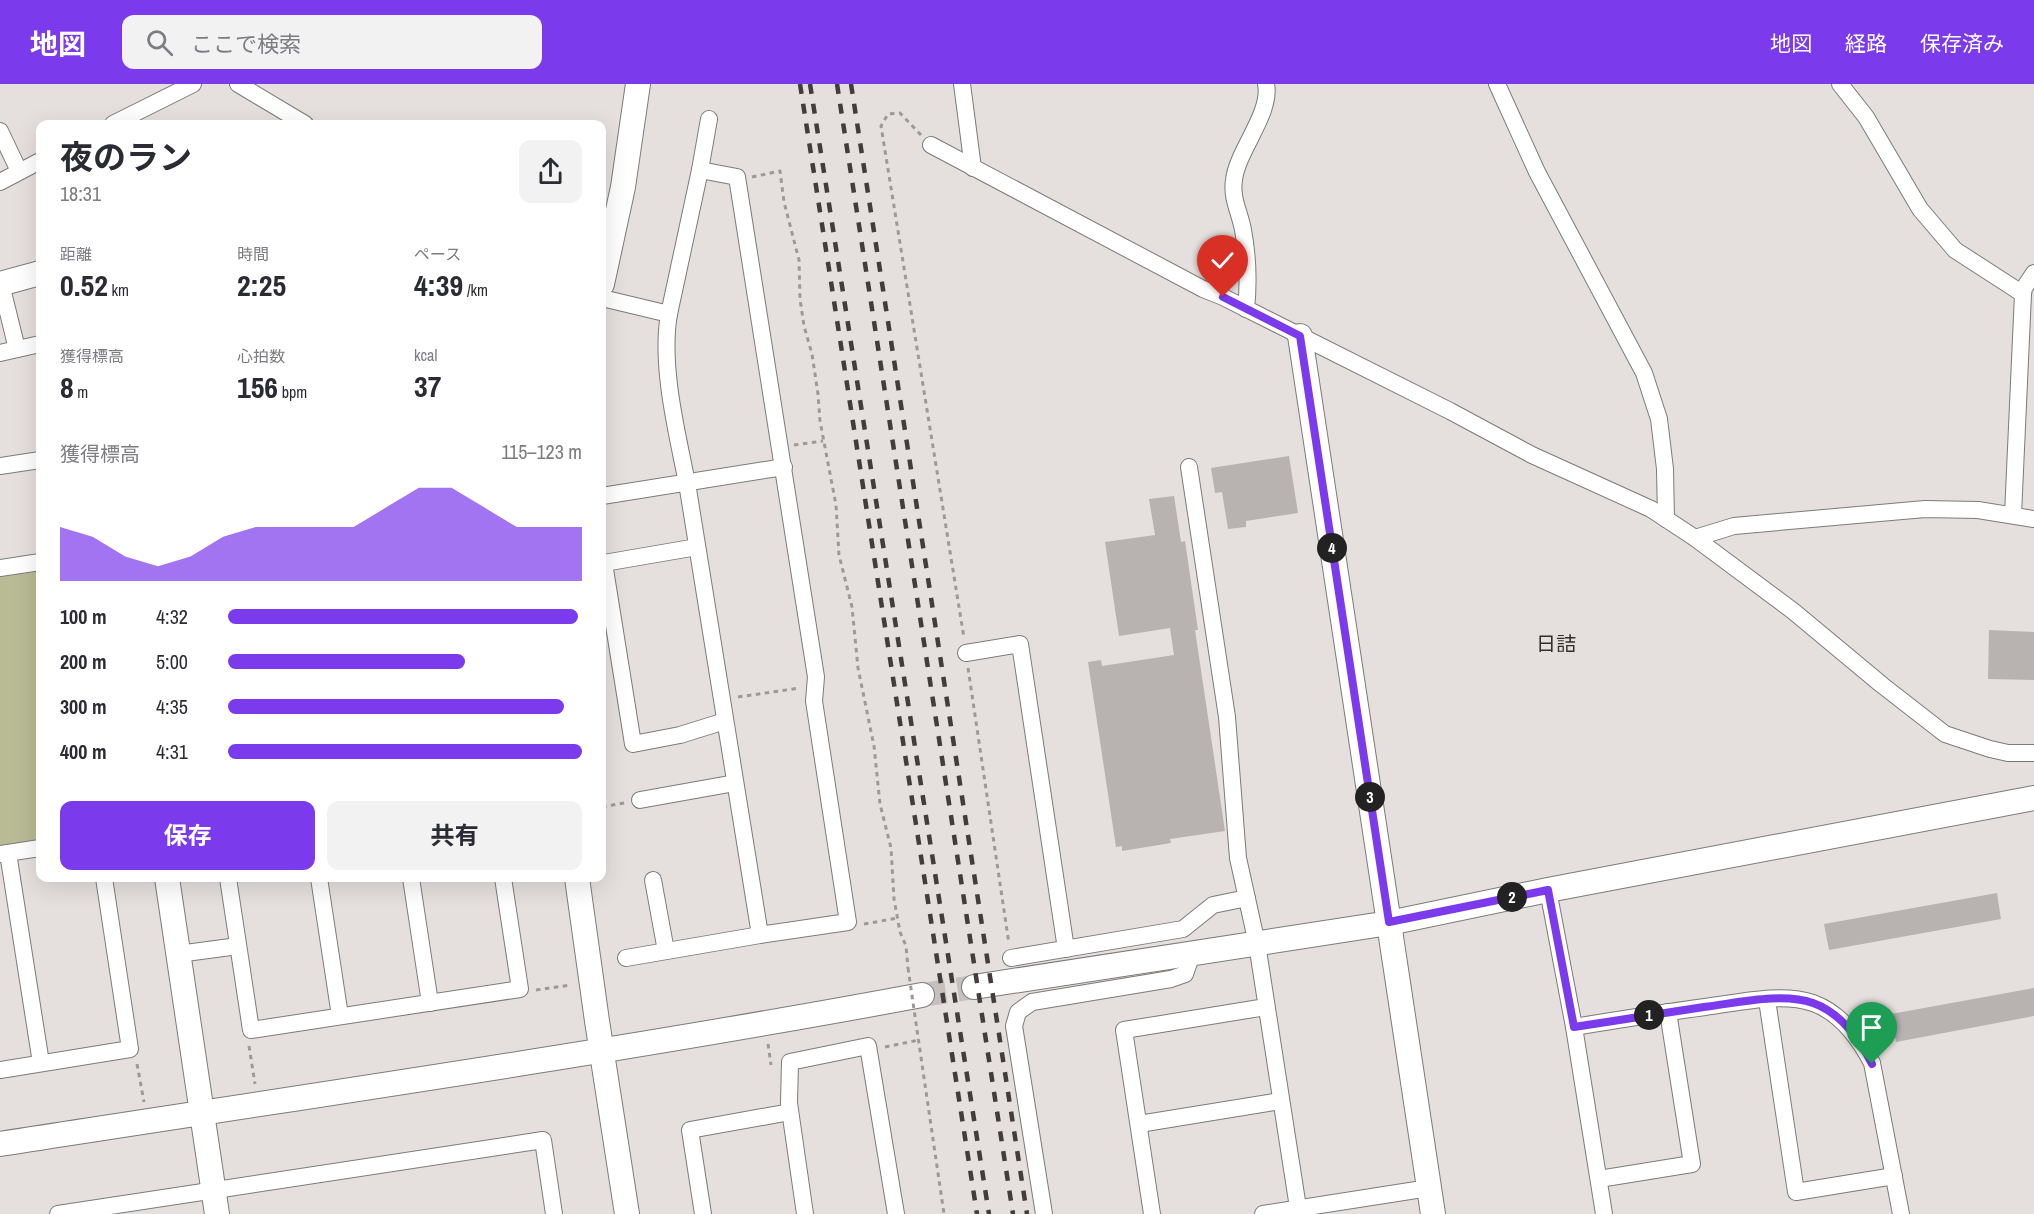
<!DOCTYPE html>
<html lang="ja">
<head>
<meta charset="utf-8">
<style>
	:root { --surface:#fff; --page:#f2f2f3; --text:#2b2b33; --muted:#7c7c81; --accent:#7c3aed }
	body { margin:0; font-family:"Archivo Narrow","Noto Sans JP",sans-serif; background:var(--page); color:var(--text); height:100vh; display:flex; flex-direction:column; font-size:22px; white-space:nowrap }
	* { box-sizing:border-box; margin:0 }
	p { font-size:20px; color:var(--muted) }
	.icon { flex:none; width:33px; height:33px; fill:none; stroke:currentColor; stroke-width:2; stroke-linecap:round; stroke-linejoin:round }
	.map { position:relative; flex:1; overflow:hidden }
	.drawer { position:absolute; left:36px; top:36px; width:570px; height:762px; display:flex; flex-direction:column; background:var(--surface); border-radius:12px; box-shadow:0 6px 24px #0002 }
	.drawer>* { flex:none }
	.pin { position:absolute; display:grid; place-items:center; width:51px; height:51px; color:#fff; margin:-62px -26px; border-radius:50% 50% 50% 0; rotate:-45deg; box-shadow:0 0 6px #0007 }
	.pin .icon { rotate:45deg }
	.km { position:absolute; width:30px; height:30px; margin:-15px; border-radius:50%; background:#222; color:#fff; font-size:16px; line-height:30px; text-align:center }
	.round { display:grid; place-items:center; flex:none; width:63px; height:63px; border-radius:12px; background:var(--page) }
	.summary { display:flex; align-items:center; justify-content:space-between; height:102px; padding:0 24px }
	h1 { font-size:33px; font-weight:700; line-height:45px }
	.metrics { display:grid; grid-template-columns:repeat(3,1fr); gap:9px; height:102px; padding:6px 24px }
	.metrics div { display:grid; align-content:center }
	.metrics b { font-size:30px; font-weight:700 }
	.metrics small { font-size:16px; font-weight:400 }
	.metrics p { font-size:16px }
	.chart { height:168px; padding:12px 24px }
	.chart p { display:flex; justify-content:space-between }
	.chart svg { width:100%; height:108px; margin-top:6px; fill:var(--accent); opacity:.7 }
	.action { display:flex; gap:12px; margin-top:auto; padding:12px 24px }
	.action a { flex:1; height:69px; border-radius:12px; background:var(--accent); color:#fff; font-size:24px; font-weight:700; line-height:69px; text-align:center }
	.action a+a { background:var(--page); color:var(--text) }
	ul { padding:0 24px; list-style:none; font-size:20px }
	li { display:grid; grid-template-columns:96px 72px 1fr; align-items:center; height:45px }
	li i { height:15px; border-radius:8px; background:var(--accent) }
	header { display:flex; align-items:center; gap:36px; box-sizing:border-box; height:84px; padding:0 30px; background:var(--accent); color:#fff }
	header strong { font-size:28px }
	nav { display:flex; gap:33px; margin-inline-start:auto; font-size:21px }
	.search { width:420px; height:54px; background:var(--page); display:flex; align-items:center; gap:15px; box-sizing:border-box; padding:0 21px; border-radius:12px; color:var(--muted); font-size:22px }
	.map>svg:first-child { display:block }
	.green { fill:#b8bb94 }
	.building { fill:#b8b2b0 }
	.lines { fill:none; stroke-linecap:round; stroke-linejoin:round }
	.secondary-tunnel { stroke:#c5c0be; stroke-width:24; stroke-dasharray:24 12; stroke-linecap:butt }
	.street-casing { stroke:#7e7a77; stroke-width:18 }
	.secondary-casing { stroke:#7e7a77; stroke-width:26 }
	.path { stroke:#9d9997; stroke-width:3; stroke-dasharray:4.5 4.5; stroke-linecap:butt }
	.street { stroke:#fff; stroke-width:16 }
	.secondary { stroke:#fff; stroke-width:24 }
	.rail { stroke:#403d3c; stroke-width:4.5; stroke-dasharray:10 10; stroke-linecap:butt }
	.path-bridge { stroke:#9d9997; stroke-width:3; stroke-dasharray:4.5 4.5; stroke-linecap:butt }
	.route-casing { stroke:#fff; stroke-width:12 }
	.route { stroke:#7c3aed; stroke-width:8 }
	.labels { text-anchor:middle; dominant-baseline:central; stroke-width:6; stroke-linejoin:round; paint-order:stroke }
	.quarter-label { font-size:20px; fill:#322e2c; stroke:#e5e0dd }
</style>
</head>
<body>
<header>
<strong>地図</strong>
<div class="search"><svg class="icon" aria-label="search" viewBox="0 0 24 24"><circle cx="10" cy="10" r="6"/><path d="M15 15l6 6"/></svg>ここで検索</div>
<nav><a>地図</a><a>経路</a><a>保存済み</a></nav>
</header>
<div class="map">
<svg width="2034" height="1130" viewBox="0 0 2034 1130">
	<rect width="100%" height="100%" fill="#e5e0dd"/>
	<polygon class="green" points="40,487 40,756 0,762 0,493"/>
	<g class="building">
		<polygon points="1289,372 1298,429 1246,437 1246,443 1228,445 1222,408 1215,409 1211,384"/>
		<polygon points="1174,412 1181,458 1185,457 1198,546 1195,546 1225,747 1170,755 1171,759 1122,767 1122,762 1116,763 1088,578 1101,576 1102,582 1174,571 1170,544 1119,552 1105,458 1155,451 1149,415"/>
		<polygon points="1989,546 2034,548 2034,596 1988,595"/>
		<polygon points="1997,809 2001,835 1829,866 1824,840"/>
		<polygon points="2034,904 2034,932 1896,958 1891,930"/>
	</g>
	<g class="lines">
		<polyline class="secondary-tunnel" points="922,911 974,903"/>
		<defs>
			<g id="street">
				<polyline points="238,0 305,40"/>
				<polyline points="962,0 973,84"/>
				<polyline points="1497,0 1537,88 1644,289 1659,335 1665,385 1666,435"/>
				<polyline points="1840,0 1866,33 1920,125 1955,166 2023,210"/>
				<polyline points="113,40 193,0"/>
				<polyline points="0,47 19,87"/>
				<polyline points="931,61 1203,205 1223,213 1450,327 1532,371 1651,425 1695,454 1793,527 1882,601 1945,650 1990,665 2008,669 2034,669"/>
				<polyline points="0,98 40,77"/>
				<polyline points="1,200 17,265"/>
				<path d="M 602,214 L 669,230 C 660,282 677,348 687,399 L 760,851 L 848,838 L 814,617 L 816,593 L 737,93 L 700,86"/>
				<path d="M 1246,225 C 1249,197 1248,173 1243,146 C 1240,129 1231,114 1234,96 C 1237,67 1272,29 1266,0"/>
				<polyline points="669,230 700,86 709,35"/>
				<polyline points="0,269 40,260"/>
				<polyline points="0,382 40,376"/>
				<polyline points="1189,383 1227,633 1238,774 1257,860 1299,1130"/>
				<polyline points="602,412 784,383"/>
				<polyline points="2013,431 2023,210 2024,204 2034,189"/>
				<polyline points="1695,454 1734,442 1925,425 1978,426 2034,435"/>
				<polyline points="697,463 604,479 633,660 680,651 725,637"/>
				<polyline points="0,484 40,478"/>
				<polyline points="966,569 1020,560 1066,865"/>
				<polyline points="640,716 735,699"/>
				<polyline points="8,769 41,979"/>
				<polyline points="0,770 40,764"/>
				<polyline points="228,794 251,946 520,905 503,794"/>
				<polyline points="319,794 340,932"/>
				<polyline points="411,794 430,919"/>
				<polyline points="653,796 666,867"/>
				<polyline points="1548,806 1574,943 1604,1130"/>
				<polyline points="178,870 238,862"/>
				<polyline points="626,874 760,851"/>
				<polyline points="1011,874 1183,845 1213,821 1247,814"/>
				<polyline points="1767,916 1796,1108 1894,1092"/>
				<path d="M 1574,943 C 1617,936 1661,929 1705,923 C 1737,919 1781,908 1813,919 C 1841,929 1859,954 1872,979 L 1901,1130"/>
				<polyline points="0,986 130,965 104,794"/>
				<polyline points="1139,1040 1280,1017"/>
				<polyline points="1599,1095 1692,1080 1668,928"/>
				<polyline points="58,1130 543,1056 554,1130"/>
				<polyline points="703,1130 690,1046 790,1028"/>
				<polyline points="805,1130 789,1019 790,978 868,962 896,1130"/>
				<polyline points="1044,1130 1014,942 1018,928 1032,918 1171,895 1185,890 1192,870"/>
				<polyline points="1152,1130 1124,946 1266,923"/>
				<polyline points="1263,1130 1429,1104"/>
			</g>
			<g id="secondary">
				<polyline points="0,200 40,189"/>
				<polyline points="602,200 623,103 638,0"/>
				<polyline points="1300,252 1433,1130"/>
				<polyline points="167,794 217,1130"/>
				<polyline points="577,794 597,937 627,1130"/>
				<polyline points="974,903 1389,839 1548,806 2034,714"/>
				<path d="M 0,1060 C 308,1012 616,968 922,911"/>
			</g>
		</defs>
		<use href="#street" class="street-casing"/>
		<use href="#secondary" class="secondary-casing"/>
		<g class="path">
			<polyline points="921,51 900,29 888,30 881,42 964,554"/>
			<polyline points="752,93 780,87 784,118 799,176 800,215 804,242 812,270 818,310 820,337 836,421 839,471 852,523 858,584 874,662 880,720 891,764 894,815 900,848 906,862 908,884"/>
			<polyline points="794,361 823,357"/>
			<polyline points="968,584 1009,860"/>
			<polyline points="738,613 800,604"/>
			<polyline points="602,723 624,719"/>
			<polyline points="864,840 898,834"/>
			<polyline points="536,906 571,901"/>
			<polyline points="917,946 944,1130"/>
			<polyline points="768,960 771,981"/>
			<polyline points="249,962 255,1000"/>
			<polyline points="885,963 919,956"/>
			<polyline points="137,980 144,1018"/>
		</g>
		<use href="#street" class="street"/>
		<use href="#secondary" class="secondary"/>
		<g class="rail">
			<polyline points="800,0 977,1130"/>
			<polyline points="810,0 989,1130"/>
			<polyline points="837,0 1013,1130"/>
			<polyline points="851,0 1027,1130"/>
		</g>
		<polyline class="path-bridge" points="908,884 917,946"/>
	</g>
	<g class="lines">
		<defs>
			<path id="route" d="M 1223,213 L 1300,252 L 1389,838 L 1548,806 L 1574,943 C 1617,936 1661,930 1704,923 C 1737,919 1782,908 1813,919 C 1841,929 1859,954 1872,980"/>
		</defs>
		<use href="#route" class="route-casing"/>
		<use href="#route" class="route"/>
	</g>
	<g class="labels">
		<g class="quarter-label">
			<text x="1556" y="559">日詰</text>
		</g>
	</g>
</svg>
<div class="pin" style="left:1872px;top:980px;background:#1e9e55"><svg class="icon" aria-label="arrive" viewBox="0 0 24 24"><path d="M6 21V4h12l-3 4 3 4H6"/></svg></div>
<div class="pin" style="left:1223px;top:213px;background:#d93025"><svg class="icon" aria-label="check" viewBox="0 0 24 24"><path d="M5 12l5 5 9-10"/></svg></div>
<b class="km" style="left:1649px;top:931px">1</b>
<b class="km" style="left:1512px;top:813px">2</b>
<b class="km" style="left:1370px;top:713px">3</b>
<b class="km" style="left:1332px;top:464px">4</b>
<section class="drawer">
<div class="summary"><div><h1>夜のラン</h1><p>18:31</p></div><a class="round"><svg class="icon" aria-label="share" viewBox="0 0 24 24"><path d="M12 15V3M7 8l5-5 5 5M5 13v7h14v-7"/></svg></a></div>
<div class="metrics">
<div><p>距離</p><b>0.52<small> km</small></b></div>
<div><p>時間</p><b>2:25</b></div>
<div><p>ペース</p><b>4:39<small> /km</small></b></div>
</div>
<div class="metrics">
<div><p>獲得標高</p><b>8<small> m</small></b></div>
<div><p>心拍数</p><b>156<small> bpm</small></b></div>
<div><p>kcal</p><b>37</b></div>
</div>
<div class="chart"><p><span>獲得標高</span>115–123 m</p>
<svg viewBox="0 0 160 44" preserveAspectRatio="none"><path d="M0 44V22L10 26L20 34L30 38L40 34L50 26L60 22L70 22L80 22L90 22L100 14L110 6L120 6L130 14L140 22L150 22L160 22V44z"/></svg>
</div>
<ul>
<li><b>100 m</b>4:32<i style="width:99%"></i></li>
<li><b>200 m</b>5:00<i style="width:67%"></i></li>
<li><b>300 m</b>4:35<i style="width:95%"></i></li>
<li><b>400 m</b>4:31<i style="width:100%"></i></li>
</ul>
<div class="action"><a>保存</a><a>共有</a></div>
</section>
</div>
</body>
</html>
